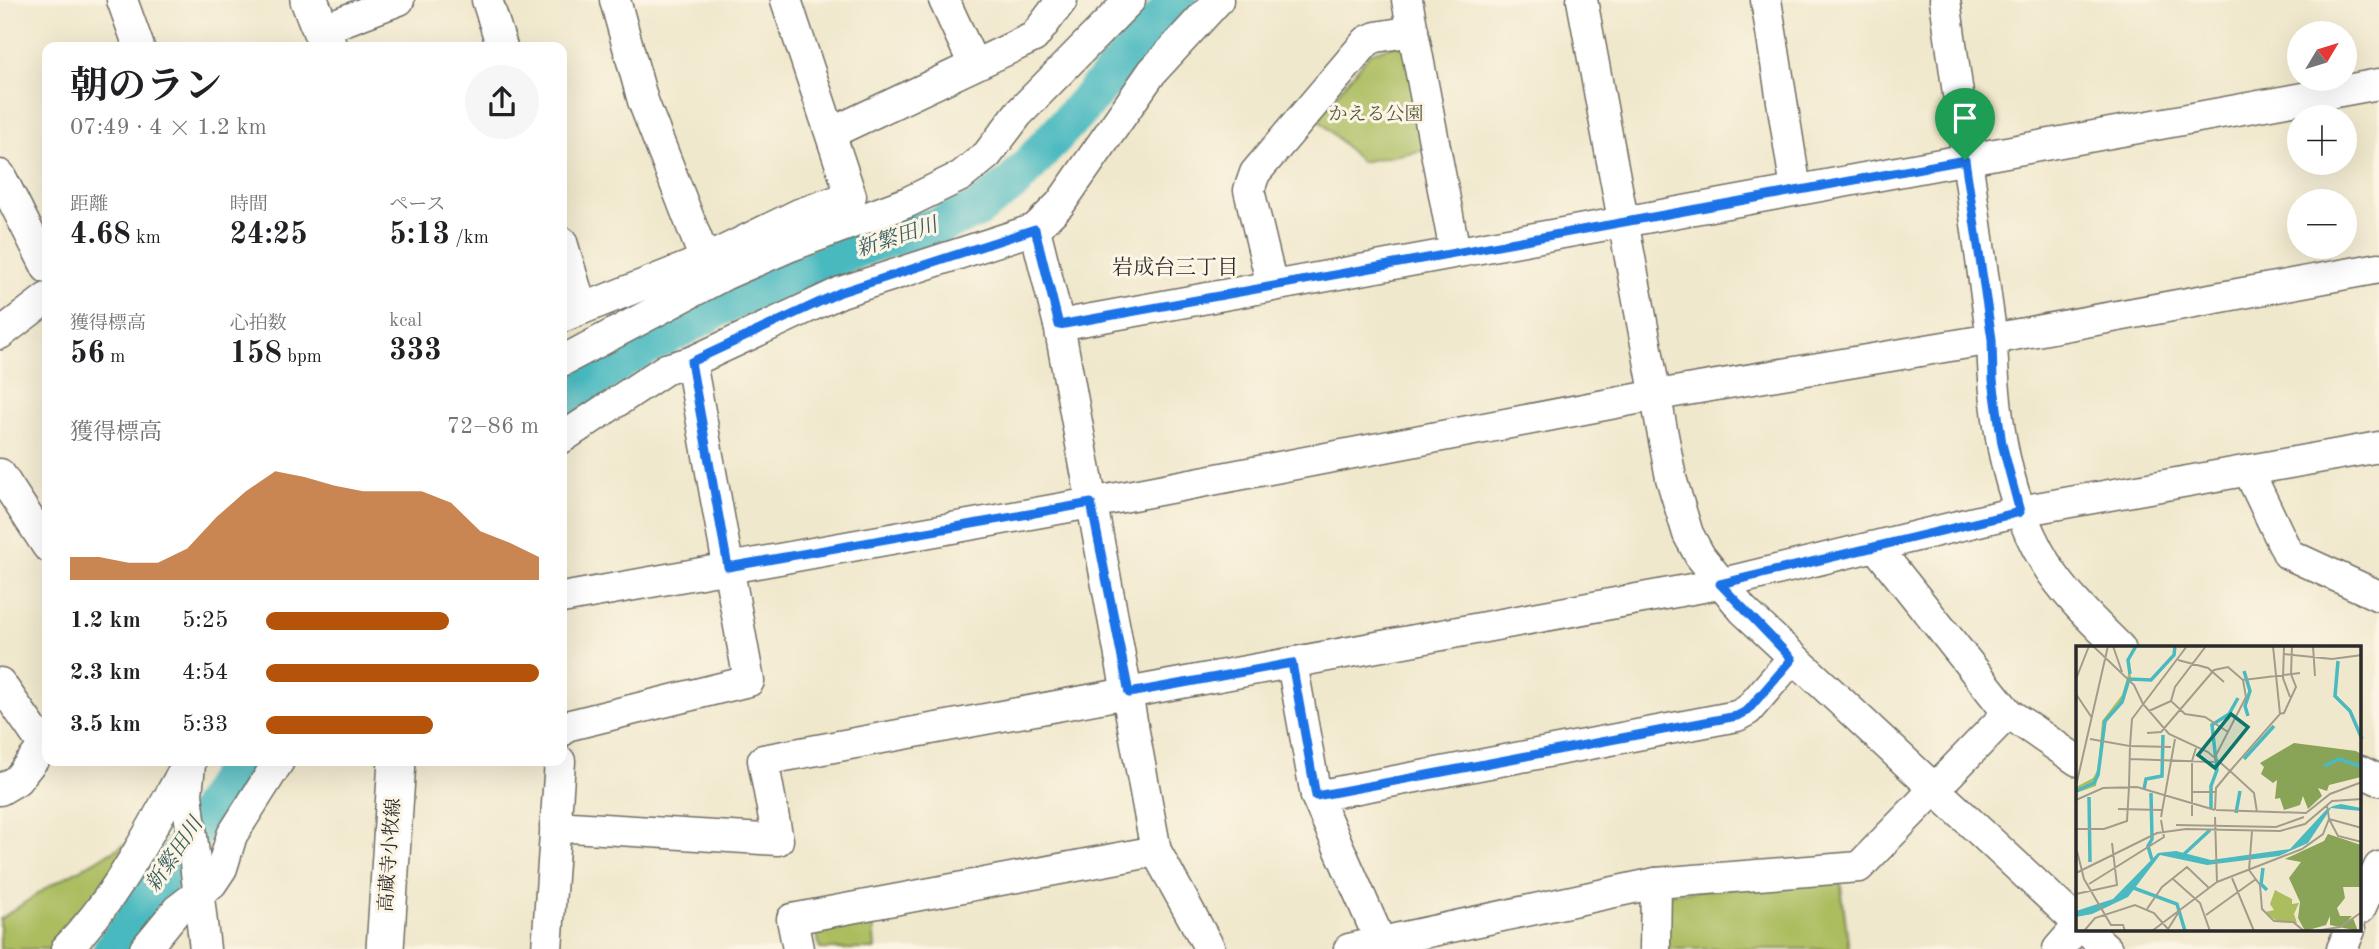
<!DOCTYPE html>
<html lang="ja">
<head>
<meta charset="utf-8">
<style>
	:root { --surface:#fff; --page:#f6f6f6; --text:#202124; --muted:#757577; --accent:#b45309 }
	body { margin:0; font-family:"Old Standard TT","Noto Serif JP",serif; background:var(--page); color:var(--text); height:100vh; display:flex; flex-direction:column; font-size:26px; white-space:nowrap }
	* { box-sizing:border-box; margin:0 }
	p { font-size:23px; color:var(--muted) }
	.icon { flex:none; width:38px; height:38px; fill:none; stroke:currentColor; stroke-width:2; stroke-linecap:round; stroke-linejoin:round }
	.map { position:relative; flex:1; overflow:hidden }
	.details { position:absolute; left:42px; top:42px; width:525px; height:724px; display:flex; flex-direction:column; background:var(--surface); border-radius:14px; box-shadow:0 7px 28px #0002 }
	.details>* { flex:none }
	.needle { width:46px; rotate:52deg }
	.fabs { position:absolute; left:2287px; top:21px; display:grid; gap:14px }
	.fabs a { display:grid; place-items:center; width:70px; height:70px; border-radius:50%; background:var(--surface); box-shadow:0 7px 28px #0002; font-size:35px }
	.pin { position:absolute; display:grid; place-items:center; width:60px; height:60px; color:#fff; margin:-72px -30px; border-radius:50% 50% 50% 0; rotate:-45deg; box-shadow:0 0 7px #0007 }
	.pin .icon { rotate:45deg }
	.round { display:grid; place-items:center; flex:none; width:74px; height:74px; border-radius:37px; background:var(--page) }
	.headline { display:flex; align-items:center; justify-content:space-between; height:119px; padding:0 28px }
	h1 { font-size:38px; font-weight:700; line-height:52px }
	.metrics { display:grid; grid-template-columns:repeat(3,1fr); gap:10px; height:119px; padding:7px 28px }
	.metrics div { display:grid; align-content:center }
	.metrics b { font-size:30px; font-weight:700 }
	.metrics small { font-size:19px; font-weight:400 }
	.metrics p { font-size:19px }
	.chart { height:196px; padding:14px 28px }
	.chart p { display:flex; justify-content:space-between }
	.chart svg { width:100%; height:126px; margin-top:7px; fill:var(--accent); opacity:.7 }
	ul { padding:0 28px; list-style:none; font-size:23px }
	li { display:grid; grid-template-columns:112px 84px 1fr; align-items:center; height:52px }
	li i { height:18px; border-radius:9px; background:var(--accent) }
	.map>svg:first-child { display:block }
	.green { fill:#acbd60; stroke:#6c7446; stroke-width:2 }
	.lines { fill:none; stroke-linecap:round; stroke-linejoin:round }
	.river { stroke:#4ab9c0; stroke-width:38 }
	.minor-casing { stroke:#706d63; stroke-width:33 }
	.major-casing { stroke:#706d63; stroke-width:40 }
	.minor { stroke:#fff; stroke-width:30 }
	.major { stroke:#fff; stroke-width:37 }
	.route-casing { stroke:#fff; stroke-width:14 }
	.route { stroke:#1a73e8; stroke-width:9 }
	.labels { text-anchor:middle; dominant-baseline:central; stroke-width:6; stroke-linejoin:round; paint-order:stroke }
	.park-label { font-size:19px; fill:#52573b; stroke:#fcf5e5 }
	.street-label { font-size:19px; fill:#2b2b2b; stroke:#fcf5e5 }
	.water-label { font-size:21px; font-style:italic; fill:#365d5f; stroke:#fcf5e5 }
	.neighbourhood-label { font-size:21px; fill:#2b2b2b; stroke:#fcf5e5 }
	.inset-river { fill:none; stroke:#4ab9c0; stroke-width:3.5 }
	.inset-road { fill:none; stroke:#a19c8c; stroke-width:2 }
	.view { fill:#0f766e; fill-opacity:0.15; stroke:#0f766e; stroke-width:3.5 }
	.inset-edge { fill:none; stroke:#2b2b2b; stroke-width:3.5 }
</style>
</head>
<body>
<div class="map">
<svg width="2379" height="949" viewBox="0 0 2379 949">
	<rect width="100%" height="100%" fill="#fcf5e5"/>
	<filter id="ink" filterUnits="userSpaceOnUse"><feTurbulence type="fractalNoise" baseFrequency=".0143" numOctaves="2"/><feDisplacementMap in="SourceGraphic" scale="14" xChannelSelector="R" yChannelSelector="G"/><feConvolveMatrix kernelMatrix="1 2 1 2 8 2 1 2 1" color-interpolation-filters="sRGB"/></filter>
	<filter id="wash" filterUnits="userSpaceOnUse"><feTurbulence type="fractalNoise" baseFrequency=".00686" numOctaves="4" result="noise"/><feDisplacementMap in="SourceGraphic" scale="28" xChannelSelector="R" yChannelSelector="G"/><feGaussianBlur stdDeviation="1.57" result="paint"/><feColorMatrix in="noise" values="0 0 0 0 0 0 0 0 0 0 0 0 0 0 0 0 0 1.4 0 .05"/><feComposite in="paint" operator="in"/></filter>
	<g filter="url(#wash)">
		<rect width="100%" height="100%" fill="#f0e8cc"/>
		<g class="green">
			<polygon points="1398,44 1407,49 1425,150 1361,162 1317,118 1371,52"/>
			<polygon points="131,841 58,949 0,949 0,919 51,885"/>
			<polygon points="1840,878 1849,949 1664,949 1665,901 1672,893"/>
			<polygon points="873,921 875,949 820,949 817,933"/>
		</g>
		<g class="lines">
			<g class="river">
				<polyline points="562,405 624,359 721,307 873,243 938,226 978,209 1014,182 1178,0"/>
				<polyline points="112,949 174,864 239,761"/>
			</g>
		</g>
	</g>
	<g filter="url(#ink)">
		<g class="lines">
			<defs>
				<g id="minor">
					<polyline points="122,0 139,47"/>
					<polyline points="487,0 502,47"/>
					<polyline points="615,0 643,101 705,260"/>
					<polyline points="944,0 974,65"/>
					<polyline points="1407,0 1455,252"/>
					<polyline points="1582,0 1671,478 1688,534 1700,556 1743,610 2078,923"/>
					<polyline points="1766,0 1796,190"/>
					<path d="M 1945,0 L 1992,339 C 1994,416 2005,497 2046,564 C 2066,596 2094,622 2120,648"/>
					<polyline points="322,29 399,0"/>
					<polyline points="831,133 1034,37 1062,0"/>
					<polyline points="0,175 47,268"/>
					<polyline points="1035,229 1059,325 1156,851 1210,949"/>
					<polyline points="562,242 582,309"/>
					<polyline points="1272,286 1249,190 1255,173 1367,41 1376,37 1413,31"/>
					<polyline points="562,317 705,260 799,214 851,196 786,0"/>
					<polyline points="1059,325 2379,84"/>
					<polyline points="0,334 47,298"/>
					<polyline points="562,361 726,274 788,247 908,202 961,176 987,155 1018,114 1130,0"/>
					<polyline points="562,438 666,369 691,362 841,292 1035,229 1060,204 1152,72 1218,0"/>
					<polyline points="2249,472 2288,554 2379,596"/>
					<polyline points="0,474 47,546"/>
					<polyline points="1876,547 2008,713 2078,761"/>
					<polyline points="562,598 1091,503 1657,395 1992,339 2379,268"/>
					<polyline points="1292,663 1316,796 1381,943"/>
					<polyline points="0,683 44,746"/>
					<polyline points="562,731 562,727 749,681 691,362"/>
					<polyline points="190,765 187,794 205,949"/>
					<polyline points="2360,771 2379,780"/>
					<polyline points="0,790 17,780 47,742"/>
					<polyline points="1316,796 1737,716 1748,710 1792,659"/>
					<polyline points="555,826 778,840 763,760 1719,584 2020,511 2379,447"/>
					<polyline points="2360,909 2379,867"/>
					<polyline points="2086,930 2107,949"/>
					<path d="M 66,949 C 119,896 152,826 189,761"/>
					<polyline points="145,949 177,910 212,883 222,868 232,835 279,761"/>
					<polyline points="547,949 560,761"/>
					<polyline points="798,949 792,919 1156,851"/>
					<polyline points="1349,949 1656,883 1859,867 2008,713"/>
					<polyline points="1655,949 1656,883"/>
					<polyline points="2058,949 2078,926"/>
					<polyline points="2342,949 2350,930"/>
				</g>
				<g id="major">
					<polyline points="309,0 328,47"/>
					<polyline points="385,949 397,761"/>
				</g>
			</defs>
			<use href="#minor" class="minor-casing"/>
			<use href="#major" class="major-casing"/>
			<use href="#minor" class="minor"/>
			<use href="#major" class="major"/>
		</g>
	</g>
	<g class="lines" filter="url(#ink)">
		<defs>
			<polygon id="route" points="1965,160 1992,339 1993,380 2002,444 2020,512 1720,584 1792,659 1748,710 1737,716 1316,796 1292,663 1129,693 1091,503 728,567 691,362 841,292 1035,229 1059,325"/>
		</defs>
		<use href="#route" class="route-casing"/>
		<use href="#route" class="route"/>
	</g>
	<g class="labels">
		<g class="park-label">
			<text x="1376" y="115">かえる公園</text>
		</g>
		<g class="street-label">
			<text transform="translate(391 855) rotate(-86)">高蔵寺小牧線</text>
		</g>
		<g class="water-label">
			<text transform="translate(897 238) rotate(-18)">新繁田川</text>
			<text transform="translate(175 855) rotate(-56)">新繁田川</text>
		</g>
		<g class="neighbourhood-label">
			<text x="1175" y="268">岩成台三丁目</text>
		</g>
	</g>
	<g transform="translate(2076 646)">
		<rect width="285" height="285" fill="#f0e8cc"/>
		<path d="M 61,0 L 53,13 L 55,31 L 48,55 L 31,73 L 20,140 L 0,147 L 0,141 L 17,132 L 22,123 L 26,75 L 46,49 L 53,25 L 52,11 ZM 199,244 L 216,253 L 216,258 L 223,257 L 218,268 L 221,277 L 202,276 L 189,266 L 198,264 L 194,258 Z" fill="#acbd60"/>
		<path d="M 218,97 L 280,105 L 285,108 L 285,131 L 253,139 L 251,145 L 242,142 L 246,150 L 232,163 L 227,150 L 224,159 L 208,164 L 204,152 L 199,153 L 201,134 L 197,137 L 185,128 L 188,121 L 184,117 ZM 252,188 L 285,199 L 285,241 L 267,241 L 269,252 L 261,262 L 264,270 L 276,270 L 272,274 L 277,272 L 282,285 L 254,279 L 254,270 L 250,279 L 229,285 L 222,272 L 224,256 L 213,232 L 225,216 L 209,213 L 248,195 Z" fill="#89a456"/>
		<path d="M 265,158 L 285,162 L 285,165 L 255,162 L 232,197 L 203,210 L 131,219 L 84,209 L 52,251 L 16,268 L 0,271 L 0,265 L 37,253 L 82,207 L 100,205 L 135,214 L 214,203 L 250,164 L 257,160 Z" fill="#4ab9c0"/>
		<path class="inset-river" d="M 262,15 L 259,50 L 274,65 L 286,93M 168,25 L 174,45 L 169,60 L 172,70M 54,28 L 52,14 L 60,0M 168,113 L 198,80M 248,120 L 263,113 L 286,121M 68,143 L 70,133 L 86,130 L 87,89M 0,145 L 18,137 L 22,129 L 29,75 L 46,56 L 53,33 L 75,34 L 98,9 L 99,0M 75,147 L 76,193 L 72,200 L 76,214M 13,151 L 14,216M 135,162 L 135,140 L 141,124 L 136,79 L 153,68 L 162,52M 160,167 L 164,145M 106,210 L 134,184M 187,222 L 185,238 L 191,244M 55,241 L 101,258 L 109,285"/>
		<path class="inset-road" d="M 17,0 L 58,39 L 67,58 L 93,88 L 132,106 L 154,125 L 140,142 L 139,164M 37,0 L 46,26M 130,0 L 99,41 L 95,55 L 109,68 L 129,71 L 152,86M 208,0 L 207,32 L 214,51M 237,0 L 239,30M 207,8 L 256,13 L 286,9M 102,14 L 132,22 L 148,36M 0,33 L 13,0M 167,34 L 224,27M 0,48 L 16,72M 73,65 L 95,55M 203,68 L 208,67 L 220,41 L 215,28 L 216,0M 71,87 L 85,86 L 138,24 L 152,21 L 167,34 L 170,51 L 139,111M 14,93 L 54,100 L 53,141M 95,101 L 54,100 L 56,73 L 111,0M 54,113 L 138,116M 0,140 L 32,0M 116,146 L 139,146M 0,154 L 27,142 L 61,141 L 139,164M 251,159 L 253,173 L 286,182M 42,163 L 86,164M 140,164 L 230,167 L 254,148 L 286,136M 181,166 L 178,147 L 154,125 L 204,68 L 197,0M 116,170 L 116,115 L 120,102M 85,171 L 99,93M 139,171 L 141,236 L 226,203 L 247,188 L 253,173M 253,173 L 262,190 L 286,196M 100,179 L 200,181 L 228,171M 0,183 L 28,183 L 51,175 L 53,141M 176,185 L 173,224 L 184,239 L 186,263 L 198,275 L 217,276 L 228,285M 1,205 L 8,233 L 35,279 L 47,279 L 49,285M 0,227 L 81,187 L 110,183 L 204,185 L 229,178 L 256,155 L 286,153M 156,232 L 178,285M 97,233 L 124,257 L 134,285M 13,238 L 88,191 L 85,174M 0,248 L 41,239 L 36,197M 71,263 L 86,241 L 111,221 L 133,242M 130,269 L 180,233M 8,285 L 19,272 L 59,259 L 78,267 L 92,283 L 104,264M 76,285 L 141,236M 239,285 L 264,281 L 286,266"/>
		<path class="view" d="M 155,68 L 172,81 L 139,122 L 122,109 Z"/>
		<rect width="285" height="285" class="inset-edge"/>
	</g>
</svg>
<div class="fabs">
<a><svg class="needle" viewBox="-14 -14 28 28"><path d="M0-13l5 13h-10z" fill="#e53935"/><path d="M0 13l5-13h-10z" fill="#757577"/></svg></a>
<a>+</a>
<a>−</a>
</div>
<div class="pin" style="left:1965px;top:160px;background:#1e9e55"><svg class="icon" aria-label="arrive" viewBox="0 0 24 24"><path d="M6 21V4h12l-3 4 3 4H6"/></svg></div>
<section class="details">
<div class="headline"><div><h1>朝のラン</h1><p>07:49 · 4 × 1.2 km</p></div><a class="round"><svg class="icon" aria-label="share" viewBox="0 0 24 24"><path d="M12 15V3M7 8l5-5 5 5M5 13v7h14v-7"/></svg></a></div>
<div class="metrics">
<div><p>距離</p><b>4.68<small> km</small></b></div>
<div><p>時間</p><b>24:25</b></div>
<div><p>ペース</p><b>5:13<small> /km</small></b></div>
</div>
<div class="metrics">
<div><p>獲得標高</p><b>56<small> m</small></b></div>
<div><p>心拍数</p><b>158<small> bpm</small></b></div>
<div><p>kcal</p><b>333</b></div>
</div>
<div class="chart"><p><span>獲得標高</span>72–86 m</p>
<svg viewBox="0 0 160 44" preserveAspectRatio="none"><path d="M0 44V36L10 36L20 38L30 38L40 33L50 22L60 13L70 6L80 8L90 11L100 13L110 13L120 13L130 17L140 27L150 31L160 36V44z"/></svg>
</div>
<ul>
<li><b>1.2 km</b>5:25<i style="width:67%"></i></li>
<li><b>2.3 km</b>4:54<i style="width:100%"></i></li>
<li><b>3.5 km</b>5:33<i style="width:61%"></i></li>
</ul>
</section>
</div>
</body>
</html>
